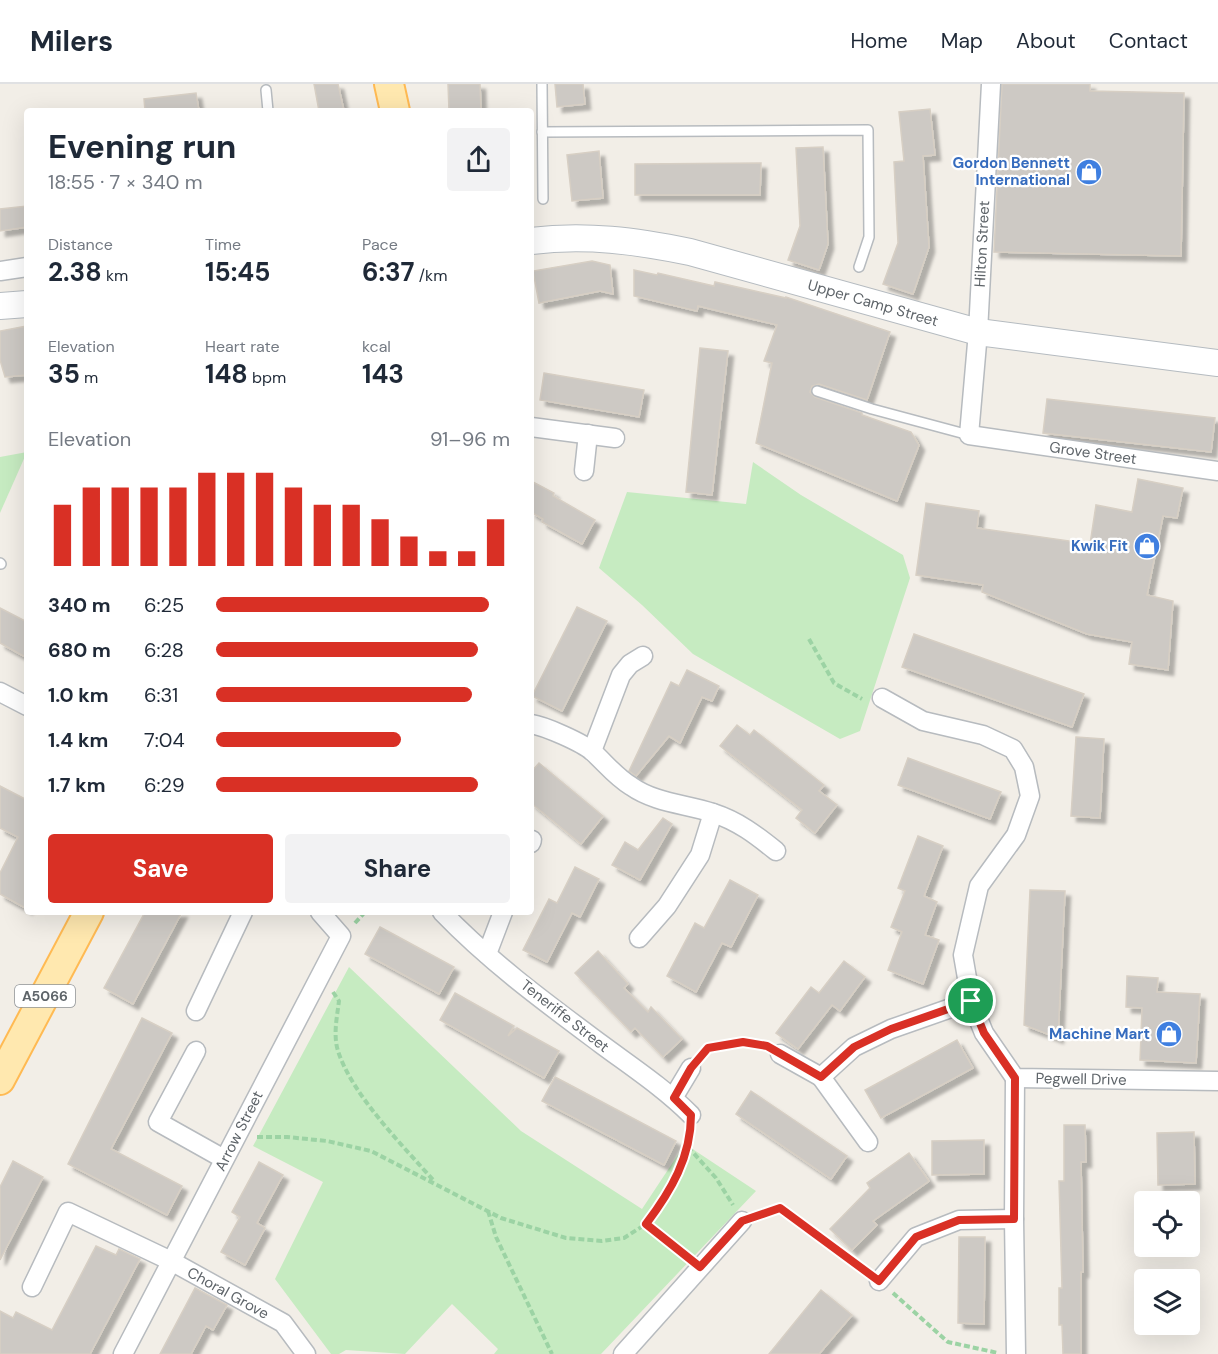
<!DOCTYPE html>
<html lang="en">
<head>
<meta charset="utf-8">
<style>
	:root { --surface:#fff; --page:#f2f2f3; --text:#1f2937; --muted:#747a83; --line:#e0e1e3; --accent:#d93025 }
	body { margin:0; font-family:"DM Sans",sans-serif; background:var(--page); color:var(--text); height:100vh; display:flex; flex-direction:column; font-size:22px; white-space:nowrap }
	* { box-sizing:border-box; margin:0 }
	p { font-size:20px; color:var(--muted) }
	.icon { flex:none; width:33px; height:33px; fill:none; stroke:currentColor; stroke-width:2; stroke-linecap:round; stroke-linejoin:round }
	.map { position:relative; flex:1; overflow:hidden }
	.details { position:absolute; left:24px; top:24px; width:510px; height:807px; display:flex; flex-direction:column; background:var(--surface); border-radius:6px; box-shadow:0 6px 24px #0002 }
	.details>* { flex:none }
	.buttons { position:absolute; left:1134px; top:1107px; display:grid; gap:12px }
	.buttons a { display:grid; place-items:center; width:66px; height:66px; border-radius:6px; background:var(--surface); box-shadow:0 6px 24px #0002; font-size:30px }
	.pin { position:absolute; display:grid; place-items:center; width:51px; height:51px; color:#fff; margin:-26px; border:3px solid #fff; border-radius:50%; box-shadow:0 2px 6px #0007 }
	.round { display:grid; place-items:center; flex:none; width:63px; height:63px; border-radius:6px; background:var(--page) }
	.head { display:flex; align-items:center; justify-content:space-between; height:102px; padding:0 24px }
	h1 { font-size:33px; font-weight:700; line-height:45px }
	.metrics { display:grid; grid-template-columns:repeat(3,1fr); gap:9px; height:102px; padding:6px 24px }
	.metrics div { display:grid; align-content:center }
	.metrics b { font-size:26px; font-weight:700 }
	.metrics small { font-size:16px; font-weight:400 }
	.metrics p { font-size:16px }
	.chart { height:168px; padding:12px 24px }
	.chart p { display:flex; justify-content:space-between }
	.chart svg { width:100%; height:108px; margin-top:6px; stroke:var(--accent); stroke-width:6 }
	.cta { display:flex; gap:12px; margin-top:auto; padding:12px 24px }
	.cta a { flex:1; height:69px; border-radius:6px; background:var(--accent); color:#fff; font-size:24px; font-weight:700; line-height:69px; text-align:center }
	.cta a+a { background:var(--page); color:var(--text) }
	ul { padding:0 24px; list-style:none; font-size:20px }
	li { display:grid; grid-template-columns:96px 72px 1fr; align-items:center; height:45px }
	li i { height:15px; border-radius:8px; background:var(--accent) }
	header { display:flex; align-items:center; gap:36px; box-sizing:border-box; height:84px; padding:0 30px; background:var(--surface); border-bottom:2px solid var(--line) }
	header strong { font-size:28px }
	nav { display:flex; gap:33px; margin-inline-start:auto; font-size:21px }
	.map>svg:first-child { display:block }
	.green { fill:#c6ebc1 }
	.building { fill:#cdc9c4; stroke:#d7cfc4; stroke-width:1.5; filter:url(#shadow) }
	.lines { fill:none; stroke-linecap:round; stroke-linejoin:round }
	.lane-casing { stroke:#b7bbbf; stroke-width:12 }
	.street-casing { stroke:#b7bbbf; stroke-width:21 }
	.secondary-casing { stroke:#b5bbc0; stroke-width:28 }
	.primary-casing { stroke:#ffba53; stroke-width:32 }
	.path { stroke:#9cd3a4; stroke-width:4; stroke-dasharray:6 3; stroke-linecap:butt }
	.lane { stroke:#fff; stroke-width:9 }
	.street { stroke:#fff; stroke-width:18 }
	.secondary { stroke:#fff; stroke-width:26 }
	.primary { stroke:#ffe8af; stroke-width:28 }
	.route-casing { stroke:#fff; stroke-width:12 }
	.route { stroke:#d93025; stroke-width:8 }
	.labels { text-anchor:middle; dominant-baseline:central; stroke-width:4.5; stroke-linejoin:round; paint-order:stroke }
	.shield { fill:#fff; stroke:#8e9296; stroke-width:1.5 }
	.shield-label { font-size:14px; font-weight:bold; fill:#5e6469 }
	.shop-label { font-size:15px; font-weight:bold; fill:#366cbe; stroke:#fff; text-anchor:end }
	.street-label { font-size:15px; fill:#5e6469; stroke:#fff }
</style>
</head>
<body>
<header>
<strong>Milers</strong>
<nav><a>Home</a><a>Map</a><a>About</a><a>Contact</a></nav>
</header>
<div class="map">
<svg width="1218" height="1270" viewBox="0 0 1218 1270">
	<defs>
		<filter id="shadow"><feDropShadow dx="5.5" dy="5.5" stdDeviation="1.5" flood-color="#0004"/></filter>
	</defs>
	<rect width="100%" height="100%" fill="#f2eee7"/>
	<g class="green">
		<polygon points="27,368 0,429 0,373"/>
		<polygon points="753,378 801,411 903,471 910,494 860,647 840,655 693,570 642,521 599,484 627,408 746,420"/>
		<polygon points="349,883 521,1047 642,1125 685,1060 756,1107 601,1270 494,1270 498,1265 452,1220 405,1270 346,1266 339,1270 331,1270 275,1195 323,1098 253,1062"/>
	</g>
	<g class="building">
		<polygon points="314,0 338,0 344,27 319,27"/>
		<polygon points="448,0 480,0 481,27 449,27"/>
		<polygon points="555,0 583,0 585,20 557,23"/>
		<polygon points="1002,0 1090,0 1090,7 1184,9 1181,172 994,168"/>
		<polygon points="196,9 199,27 145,27 144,15"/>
		<polygon points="930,25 935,71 923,72 929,163 913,210 883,200 898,159 894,78 904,77 899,28"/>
		<polygon points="823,63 828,160 819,186 788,176 800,142 796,64"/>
		<polygon points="599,67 603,114 572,117 567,71"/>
		<polygon points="761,79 760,111 635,111 635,80"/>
		<polygon points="27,122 27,143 0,147 0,125"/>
		<polygon points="592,177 610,181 613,210 600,207 539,219 533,187"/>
		<polygon points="634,186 657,191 658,189 714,202 715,198 786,214 786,213 890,248 867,316 819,300 812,302 810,308 815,313 862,329 862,331 911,348 919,361 897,417 756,359 772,279 764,277 777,241 698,222 697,227 634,212"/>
		<polygon points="27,242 27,291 5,293 0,276 0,247"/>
		<polygon points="700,264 728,267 712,411 686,408"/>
		<polygon points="544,289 644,306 639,333 540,316"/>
		<polygon points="1047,315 1215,334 1211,368 1043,349"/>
		<polygon points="1138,395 1183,404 1177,434 1163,432 1147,511 1173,517 1168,586 1129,580 1132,558 1087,550 982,508 983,501 916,491 926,419 979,427 977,444 1090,460 1096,421 1132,428"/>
		<polygon points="531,397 554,409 553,412 595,436 582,460 542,438 543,435 531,428"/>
		<polygon points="577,523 607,537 562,627 532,612"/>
		<polygon points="0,524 27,538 27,574 0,559"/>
		<polygon points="914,550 1084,610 1072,643 902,583"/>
		<polygon points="687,586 719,602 712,617 702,613 680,659 669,652 636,692 629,687 671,598 679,602"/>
		<polygon points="737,641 750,651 754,646 824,701 819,707 837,721 815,749 796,734 802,726 720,662"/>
		<polygon points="1076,653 1104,655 1100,734 1071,732"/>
		<polygon points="908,674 1001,708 990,735 898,701"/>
		<polygon points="539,679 603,732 581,760 531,719 531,688"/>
		<polygon points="0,702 27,716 27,825 0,810 0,789 18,753 0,744"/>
		<polygon points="663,734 672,740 640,796 612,781 625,758 638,766"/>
		<polygon points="918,752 943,762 924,812 937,818 925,851 939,856 923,900 888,886 902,848 891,843 905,807 898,804"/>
		<polygon points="575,783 599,795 580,833 572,829 547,878 523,866 549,815 557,819"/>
		<polygon points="730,796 758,811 731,863 722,859 696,908 667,892 695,839 704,844"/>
		<polygon points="1030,806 1065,807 1058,954 1024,941"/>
		<polygon points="145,828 182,828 133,920 104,904"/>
		<polygon points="380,843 454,883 439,910 365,870"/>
		<polygon points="598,867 628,900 624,904 648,928 651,923 682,955 663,973 635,944 631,948 575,889"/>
		<polygon points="844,877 865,893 840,927 832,921 798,965 776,949 811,903 819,909"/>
		<polygon points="1127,892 1158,894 1157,908 1200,910 1196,979 1140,976 1142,924 1126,923"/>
		<polygon points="455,909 514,942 508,952 517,944 559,967 544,994 440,936"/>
		<polygon points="142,934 172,949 111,1065 182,1102 167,1131 68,1080"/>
		<polygon points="957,956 973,984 881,1034 865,1006"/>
		<polygon points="555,993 676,1057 664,1081 542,1017"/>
		<polygon points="751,1007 847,1072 831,1095 736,1030"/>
		<polygon points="1064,1041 1085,1041 1086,1078 1081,1078 1083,1188 1081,1188 1081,1270 1063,1270 1062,1241 1059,1241 1059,1204 1062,1204 1059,1097 1064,1097"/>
		<polygon points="1194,1048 1195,1100 1158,1101 1157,1049"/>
		<polygon points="984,1056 984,1090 932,1091 932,1057"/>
		<polygon points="909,1069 929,1097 873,1137 877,1141 852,1166 830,1145 870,1104 867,1099"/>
		<polygon points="13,1077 43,1093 0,1176 0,1103"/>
		<polygon points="259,1078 283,1091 257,1139 265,1144 245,1181 221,1168 240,1133 232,1128"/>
		<polygon points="959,1153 985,1153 984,1240 958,1239"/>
		<polygon points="96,1162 116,1171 119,1165 140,1175 90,1270 0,1270 0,1227 13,1234 16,1228 52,1246"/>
		<polygon points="195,1204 227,1221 213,1246 206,1242 191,1270 160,1270"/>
		<polygon points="821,1206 852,1231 819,1270 769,1270"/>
	</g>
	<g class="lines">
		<defs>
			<g id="lane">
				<polyline points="542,0 543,115"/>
				<polyline points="266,6 268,27"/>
				<polyline points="542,48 868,46 869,153 859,183"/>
				<polyline points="817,307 872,325 969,351"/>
				<polyline points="0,479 1,480"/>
			</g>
			<g id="street">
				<polyline points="991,0 978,248 969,351 1218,387"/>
				<polyline points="0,187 27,183"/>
				<polyline points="531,343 615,354"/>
				<polyline points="584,387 588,350"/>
				<polyline points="0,608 27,622"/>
				<polyline points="882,614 923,637 983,651 1013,665 1024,683 1030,712 1016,751 979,802 963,871 971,917 984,949 1015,994 1218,997"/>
				<path d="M 531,640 C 545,642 583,659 593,668 C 606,680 616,693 631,702 C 655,719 686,720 713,729 C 738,737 756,751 776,767"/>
				<polyline points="592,667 621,591 630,580 643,572"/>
				<polyline points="531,759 532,756"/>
				<path d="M 442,828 C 490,878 546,919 601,960 C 632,983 664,1004 691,1031"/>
				<polyline points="639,854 667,822 700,771 713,729"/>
				<polyline points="487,870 503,828"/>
				<polyline points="196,927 243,828"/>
				<polyline points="196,967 158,1038 224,1075"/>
				<polyline points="780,970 821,993"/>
				<polyline points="1015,994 1014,1135 1016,1270"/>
				<polyline points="673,1014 691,984"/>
				<polyline points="868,1058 821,993 854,963 891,945 971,917"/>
				<polyline points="879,1197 916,1153 959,1136 1014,1135"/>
				<polyline points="32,1203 68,1128 171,1177 283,1239 306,1270"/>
				<polyline points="123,1270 341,852 320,828"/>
				<polyline points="623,1270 742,1137"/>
			</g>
			<g id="secondary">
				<path d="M 531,157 C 586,150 636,157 690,168 L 978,248 L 1218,279"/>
				<polyline points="0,222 27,220"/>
			</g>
			<g id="primary">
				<polyline points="389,0 395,27"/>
				<polyline points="0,996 89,828"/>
			</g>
		</defs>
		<use href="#lane" class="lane-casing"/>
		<use href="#street" class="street-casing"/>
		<use href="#secondary" class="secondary-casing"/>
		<use href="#primary" class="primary-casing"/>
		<g class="path">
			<polyline points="809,555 834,599 862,615"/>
			<polyline points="355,839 365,828"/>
			<path d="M 333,908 L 339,917 C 337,933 333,951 338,967 C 352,1011 404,1063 434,1097"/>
			<path d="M 703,970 C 716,954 745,958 764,962"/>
			<polyline points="257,1053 287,1053 327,1057 371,1067 501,1134 566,1154 602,1157 624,1154 646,1140 667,1112 683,1076 691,1049"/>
			<polyline points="688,1063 716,1094 733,1121"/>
			<polyline points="488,1127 496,1153 552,1270"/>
			<polyline points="761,1131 780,1124 864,1186"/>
			<polyline points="646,1140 685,1172"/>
			<polyline points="893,1209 948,1258 998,1269"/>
		</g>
		<use href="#lane" class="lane"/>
		<use href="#street" class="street"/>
		<use href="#secondary" class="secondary"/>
		<use href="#primary" class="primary"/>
	</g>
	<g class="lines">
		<defs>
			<path id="route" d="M 971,917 L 984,949 L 1015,994 L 1014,1135 L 959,1136 L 916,1153 L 879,1197 L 780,1124 L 742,1137 L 700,1183 L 646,1140 C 671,1107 691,1073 691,1031 L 674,1014 L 691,984 L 708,964 L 743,958 L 767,962 L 821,993 L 854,963 L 891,945 Z"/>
		</defs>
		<use href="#route" class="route-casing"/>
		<use href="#route" class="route"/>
	</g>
	<defs>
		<symbol id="shop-disc" viewBox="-11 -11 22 22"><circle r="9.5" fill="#3f7fe0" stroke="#fff"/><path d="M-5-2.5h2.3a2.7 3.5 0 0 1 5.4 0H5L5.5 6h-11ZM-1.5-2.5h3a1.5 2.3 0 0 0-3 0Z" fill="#fff"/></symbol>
	</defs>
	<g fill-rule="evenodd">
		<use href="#shop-disc" x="1074" y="73" width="30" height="30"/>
		<use href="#shop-disc" x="1132" y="447" width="30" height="30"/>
		<use href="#shop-disc" x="1154" y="935" width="30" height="30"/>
	</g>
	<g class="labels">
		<rect class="shield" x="15" y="901" width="60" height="22" rx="4.5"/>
		<g class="shield-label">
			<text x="45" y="912">A5066</text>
		</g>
		<g class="shop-label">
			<text x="1070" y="79">Gordon Bennett<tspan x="1070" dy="17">International</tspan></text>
			<text x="1128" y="462">Kwik Fit</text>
			<text x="1150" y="950">Machine Mart</text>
		</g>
		<g class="street-label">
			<text transform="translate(982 160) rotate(-87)">Hilton Street</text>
			<text transform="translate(873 219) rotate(16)">Upper Camp Street</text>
			<text transform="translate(1093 369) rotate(8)">Grove Street</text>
			<text transform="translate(565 932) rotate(38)">Teneriffe Street</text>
			<text transform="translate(1081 995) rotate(1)">Pegwell Drive</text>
			<text transform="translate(239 1047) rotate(-63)">Arrow Street</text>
			<text transform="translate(228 1209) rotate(29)">Choral Grove</text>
		</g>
	</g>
</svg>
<div class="buttons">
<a><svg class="icon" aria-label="locate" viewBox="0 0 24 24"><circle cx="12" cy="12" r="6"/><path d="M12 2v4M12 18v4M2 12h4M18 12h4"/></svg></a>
<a><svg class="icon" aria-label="layers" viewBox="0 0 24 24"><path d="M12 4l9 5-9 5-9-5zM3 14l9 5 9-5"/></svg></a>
</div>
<div class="pin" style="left:971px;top:917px;background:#1e9e55"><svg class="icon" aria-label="arrive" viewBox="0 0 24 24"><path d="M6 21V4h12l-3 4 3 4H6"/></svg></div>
<section class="details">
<div class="head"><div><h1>Evening run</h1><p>18:55 · 7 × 340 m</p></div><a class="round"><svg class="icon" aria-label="share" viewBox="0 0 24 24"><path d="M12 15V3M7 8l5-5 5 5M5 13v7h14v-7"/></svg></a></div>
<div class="metrics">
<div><p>Distance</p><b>2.38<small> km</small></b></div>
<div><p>Time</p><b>15:45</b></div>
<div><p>Pace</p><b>6:37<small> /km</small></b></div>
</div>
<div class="metrics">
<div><p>Elevation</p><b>35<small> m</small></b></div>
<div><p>Heart rate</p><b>148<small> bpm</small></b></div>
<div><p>kcal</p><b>143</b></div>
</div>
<div class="chart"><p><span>Elevation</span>91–96 m</p>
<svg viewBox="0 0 160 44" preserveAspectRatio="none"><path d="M5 44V19M15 44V12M25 44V12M35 44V12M45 44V12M55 44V6M65 44V6M75 44V6M85 44V12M95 44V19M105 44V19M115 44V25M125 44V32M135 44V38M145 44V38M155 44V25"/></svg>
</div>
<ul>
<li><b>340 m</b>6:25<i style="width:93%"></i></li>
<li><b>680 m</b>6:28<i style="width:89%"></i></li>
<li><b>1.0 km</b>6:31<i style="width:87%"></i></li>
<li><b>1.4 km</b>7:04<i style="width:63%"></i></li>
<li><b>1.7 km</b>6:29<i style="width:89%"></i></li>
</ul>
<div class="cta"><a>Save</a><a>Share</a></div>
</section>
</div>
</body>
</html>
